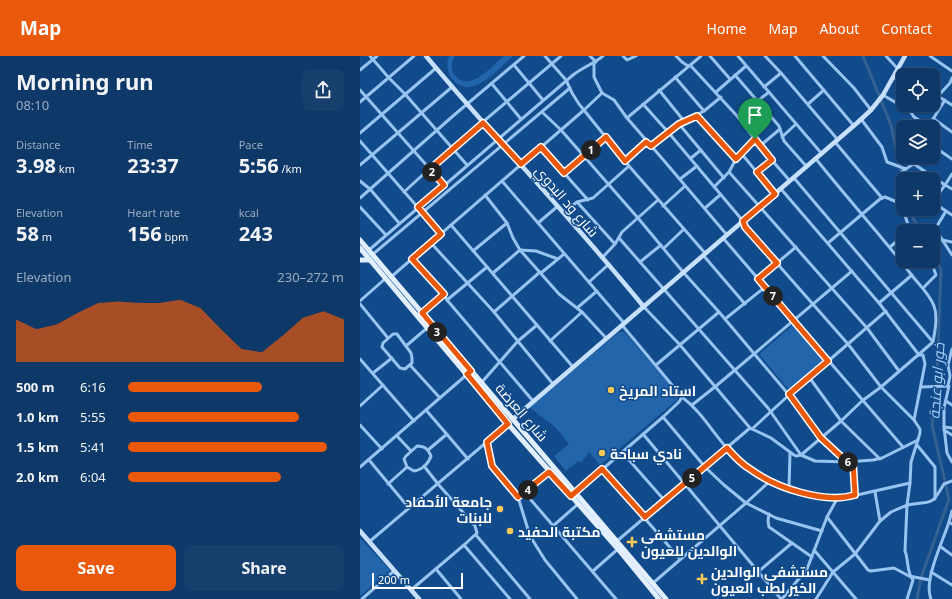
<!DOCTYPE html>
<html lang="en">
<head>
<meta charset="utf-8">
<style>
	:root { --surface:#0d3868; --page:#163f6e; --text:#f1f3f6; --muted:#9aacc0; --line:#2d527c; --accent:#ea580c }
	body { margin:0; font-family:"Noto Sans",Cairo,sans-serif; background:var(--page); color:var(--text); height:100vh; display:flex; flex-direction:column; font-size:15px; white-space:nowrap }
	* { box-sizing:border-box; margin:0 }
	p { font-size:13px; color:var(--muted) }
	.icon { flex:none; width:22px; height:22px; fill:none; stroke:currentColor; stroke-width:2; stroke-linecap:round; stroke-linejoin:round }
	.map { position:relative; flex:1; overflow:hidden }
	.drawer { display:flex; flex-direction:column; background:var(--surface); width:360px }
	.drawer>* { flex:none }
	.controls { position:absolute; left:536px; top:12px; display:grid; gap:8px }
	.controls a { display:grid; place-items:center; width:44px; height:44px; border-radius:8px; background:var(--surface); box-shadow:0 1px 3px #0004,0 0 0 1px var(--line); font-size:20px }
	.scale { position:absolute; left:12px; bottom:10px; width:91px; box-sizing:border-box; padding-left:4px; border:2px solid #fff; border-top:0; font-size:11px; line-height:14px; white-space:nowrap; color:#fff; -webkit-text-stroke:3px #114b8b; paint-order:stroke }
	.pin { position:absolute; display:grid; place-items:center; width:34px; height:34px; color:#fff; margin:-41px -17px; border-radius:50% 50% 50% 0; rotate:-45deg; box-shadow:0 0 4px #0007 }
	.pin .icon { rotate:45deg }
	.km { position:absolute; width:20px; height:20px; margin:-10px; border-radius:50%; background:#222; color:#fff; font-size:11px; line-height:20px; text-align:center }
	.round { display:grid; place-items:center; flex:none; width:42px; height:42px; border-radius:8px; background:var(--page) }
	.head { display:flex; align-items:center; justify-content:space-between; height:68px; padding:0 16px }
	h1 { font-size:22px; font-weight:700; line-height:30px }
	.figures { display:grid; grid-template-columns:repeat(3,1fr); gap:6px; height:68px; padding:4px 16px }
	.figures div { display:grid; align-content:center }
	.figures b { font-size:20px; font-weight:700 }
	.figures small { font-size:11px; font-weight:400 }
	.figures p { font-size:11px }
	.chart { height:112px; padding:8px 16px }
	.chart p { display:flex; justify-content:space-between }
	.chart svg { width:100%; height:72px; margin-top:4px; fill:var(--accent); opacity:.7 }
	.action { display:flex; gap:8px; margin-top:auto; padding:8px 16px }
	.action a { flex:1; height:46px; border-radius:8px; background:var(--accent); color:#fff; font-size:16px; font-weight:700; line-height:46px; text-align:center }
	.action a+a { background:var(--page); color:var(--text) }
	ul { padding:0 16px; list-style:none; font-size:13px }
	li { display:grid; grid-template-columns:64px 48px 1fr; align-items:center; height:30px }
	li i { height:10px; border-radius:5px; background:var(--accent) }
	header { display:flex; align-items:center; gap:24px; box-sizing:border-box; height:56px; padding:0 20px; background:var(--accent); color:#fff }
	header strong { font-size:19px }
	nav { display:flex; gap:22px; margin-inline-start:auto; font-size:14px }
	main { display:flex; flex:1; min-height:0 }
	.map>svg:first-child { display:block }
	.green { fill:#2365aa }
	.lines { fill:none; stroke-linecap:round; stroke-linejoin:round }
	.canal { stroke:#356090; stroke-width:3 }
	.street { stroke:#98c4f1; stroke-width:3 }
	.secondary { stroke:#c7e0fc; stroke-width:4.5 }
	.primary { stroke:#e2efff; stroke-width:5 }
	.route-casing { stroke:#fff; stroke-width:8 }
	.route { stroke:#ea580c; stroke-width:5 }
	.poi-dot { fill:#ffc958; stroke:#114b8b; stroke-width:1.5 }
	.labels { text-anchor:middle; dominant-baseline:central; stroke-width:3; stroke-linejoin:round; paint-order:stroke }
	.street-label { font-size:14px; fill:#fff; stroke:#114b8b }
	.poi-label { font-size:14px; font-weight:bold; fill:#fff; stroke:#114b8b; text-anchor:start }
	.water-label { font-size:15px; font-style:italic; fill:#a4cef9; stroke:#114b8b }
</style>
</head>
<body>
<header>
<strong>Map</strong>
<nav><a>Home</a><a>Map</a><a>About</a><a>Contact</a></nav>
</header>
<main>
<section class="drawer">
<div class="head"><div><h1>Morning run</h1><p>08:10</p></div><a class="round"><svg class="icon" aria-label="share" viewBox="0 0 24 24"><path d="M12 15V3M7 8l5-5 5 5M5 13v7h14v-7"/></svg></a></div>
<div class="figures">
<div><p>Distance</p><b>3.98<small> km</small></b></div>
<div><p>Time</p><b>23:37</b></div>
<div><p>Pace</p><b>5:56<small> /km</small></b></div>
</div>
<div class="figures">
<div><p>Elevation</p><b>58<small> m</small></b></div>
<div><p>Heart rate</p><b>156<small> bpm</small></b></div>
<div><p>kcal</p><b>243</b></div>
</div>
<div class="chart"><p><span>Elevation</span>230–272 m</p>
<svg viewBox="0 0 160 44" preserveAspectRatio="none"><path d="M0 44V18L10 24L20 21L30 14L40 8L50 7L60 8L70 8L80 6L90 11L100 24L110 36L120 38L130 28L140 17L150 13L160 18V44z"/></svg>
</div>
<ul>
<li><b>500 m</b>6:16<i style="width:62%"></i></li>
<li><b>1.0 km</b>5:55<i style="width:79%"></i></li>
<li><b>1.5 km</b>5:41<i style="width:92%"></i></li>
<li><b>2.0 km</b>6:04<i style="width:71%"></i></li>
</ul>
<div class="action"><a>Save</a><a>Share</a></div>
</section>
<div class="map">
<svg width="592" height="543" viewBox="0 0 592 543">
	<rect width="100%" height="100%" fill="#114b8b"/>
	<g class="green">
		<path d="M 89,0 L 95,0 C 91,5 91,13 94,18 C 108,39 132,10 144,0 L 153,0 C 138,13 112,45 93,24 C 87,17 86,9 89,0 Z"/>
		<polygon points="433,269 464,304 429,334 399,298"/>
		<polygon points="259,276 264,276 267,279 316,336 318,340 317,344 240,409 229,396 221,407 218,405 206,415 194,400 209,388 195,371 169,351"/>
		<polygon points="0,482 30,514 0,540"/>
	</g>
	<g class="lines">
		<g class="canal">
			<polyline points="503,0 531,69 543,124"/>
			<polyline points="549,153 551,158 560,175"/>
			<polyline points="557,543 561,522 589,443 572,369 577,330 578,292 581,213 573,198"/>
		</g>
		<g class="street">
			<polyline points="10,0 29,22 45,38 107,109"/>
			<polyline points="185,0 206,24 212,37 219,48 269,110 345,197"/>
			<polyline points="230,0 236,6"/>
			<polyline points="263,0 267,4 276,0"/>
			<polyline points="316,0 322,6 328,10"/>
			<polyline points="350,0 370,23"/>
			<polyline points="378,0 462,98"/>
			<polyline points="405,0 421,17 478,84"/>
			<polyline points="435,0 494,70"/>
			<polyline points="463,0 494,32 511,54"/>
			<polyline points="526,0 537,12"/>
			<polyline points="570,0 592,15"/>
			<polyline points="234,7 234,21 242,37 254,44 267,62 306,107 367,179"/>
			<polyline points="154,9 183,44"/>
			<polyline points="330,9 378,61 403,94 430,125"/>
			<polyline points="0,14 17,0"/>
			<polyline points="375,19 419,70 424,85 447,111"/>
			<polyline points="315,21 344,55"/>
			<polyline points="533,21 543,27"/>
			<polyline points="132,28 161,63"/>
			<polyline points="404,31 421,17"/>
			<polyline points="0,34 84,129"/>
			<polyline points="299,34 324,65"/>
			<polyline points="356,36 386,10"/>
			<polyline points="573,37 592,49"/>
			<polyline points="523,39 550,55 554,61 568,70"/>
			<polyline points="578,40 590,27 592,22"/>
			<polyline points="0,46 54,0"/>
			<polyline points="448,48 464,34"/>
			<polyline points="550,55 552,49"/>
			<polyline points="182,56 201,74 278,162 323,216 359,256 429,339 461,382 487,406"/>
			<polyline points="337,60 376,103 395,83"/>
			<polyline points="378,61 409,36"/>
			<polyline points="267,62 341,0"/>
			<polyline points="501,63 522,91 527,106 546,113"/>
			<polyline points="574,63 592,76"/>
			<polyline points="319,68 364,122"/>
			<polyline points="568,71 585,44"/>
			<polyline points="0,77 76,12"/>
			<polyline points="422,81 436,68"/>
			<polyline points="0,85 81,178"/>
			<polyline points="475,86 522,142"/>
			<polyline points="291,90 319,68 344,55 361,41"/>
			<polyline points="400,90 420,73"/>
			<polyline points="573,90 592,103"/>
			<polyline points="181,91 228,144"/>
			<polyline points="381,97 415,138"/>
			<polyline points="331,102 341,94"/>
			<polyline points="265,105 286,86"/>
			<polyline points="554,108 585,129 575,143 574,147 592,159"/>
			<polyline points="0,109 92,31"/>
			<polyline points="369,116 507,272 539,315"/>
			<polyline points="397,116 412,104"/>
			<polyline points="204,117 246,81"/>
			<polyline points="592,118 585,129 592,133"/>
			<polyline points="434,122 573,286"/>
			<polyline points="320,123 337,110"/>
			<polyline points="0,125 10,133 39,167"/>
			<polyline points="142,125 264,267"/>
			<polyline points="354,131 369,116 376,103"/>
			<polyline points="421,133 519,247 559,299 563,299 565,308 554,364"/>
			<polyline points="44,136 92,92 201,0"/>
			<polyline points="125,139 147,167 153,182 160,194 199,238 222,256 246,282"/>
			<polyline points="0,142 93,60 164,0"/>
			<polyline points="217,146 255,188"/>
			<polyline points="303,150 325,130"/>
			<polyline points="0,151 26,179"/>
			<polyline points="345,152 360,139"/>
			<path d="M 543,153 C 541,150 538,148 537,146 C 535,141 540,119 543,115 C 550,109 553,111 559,101"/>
			<polyline points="543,153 550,175"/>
			<polyline points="586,155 577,170 576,174 592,199"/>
			<polyline points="203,157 217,146 233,142 269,110"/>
			<polyline points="178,167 198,150"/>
			<polyline points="91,169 213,311"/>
			<polyline points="259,182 408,352 441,399 455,405 487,406 513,404 522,402 558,384"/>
			<polyline points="363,182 543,391"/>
			<polyline points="582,184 592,186"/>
			<polyline points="71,187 134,256 193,328"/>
			<polyline points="468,187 520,143 525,141 537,146"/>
			<polyline points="530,191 543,180"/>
			<polyline points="304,192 324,173"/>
			<path d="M 9,194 L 213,19 C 222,12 233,8 243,0"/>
			<polyline points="113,195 147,167"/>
			<polyline points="12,199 210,32"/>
			<polyline points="343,199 385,248"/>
			<polyline points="242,202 255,188 262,176 298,144"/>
			<polyline points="52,203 84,238 87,244 173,345"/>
			<polyline points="280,206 301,189"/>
			<polyline points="133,217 160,194 176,195 198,203"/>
			<polyline points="181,217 204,198"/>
			<polyline points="31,221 224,54 242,37"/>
			<polyline points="398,223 436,191"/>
			<polyline points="229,226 248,209"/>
			<polyline points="563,232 576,219 571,205"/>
			<polyline points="87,244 127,211"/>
			<polyline points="0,245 26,222"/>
			<polyline points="519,247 552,219"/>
			<polyline points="0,248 28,282"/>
			<polyline points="284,251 320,289 390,372"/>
			<polyline points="217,252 237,235"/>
			<polyline points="134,256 180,216"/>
			<polyline points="62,257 84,238"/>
			<polyline points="365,263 405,231"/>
			<path d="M 262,269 L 322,341 C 342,356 354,379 372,398 C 396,423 441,442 476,442 C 483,442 490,440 497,439 C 514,435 532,431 550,427 L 551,406 L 560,377 L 560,373 L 554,364 L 521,331 L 488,288 L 385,171 L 383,165 L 308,76 L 283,48"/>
			<polygon points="33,278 37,278 51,297 52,302 52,307 45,313 40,312 22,291 23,287"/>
			<polyline points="190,285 222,256"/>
			<polyline points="46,290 67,272"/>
			<polyline points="0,303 54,365"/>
			<polyline points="50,309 80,342"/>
			<polyline points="296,309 359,256"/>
			<polyline points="13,317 32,302"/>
			<polyline points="449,321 481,365 520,403"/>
			<polyline points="122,326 158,285 177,269"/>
			<polyline points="588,330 590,320 588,309 592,293"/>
			<polyline points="561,331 589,330 584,352 584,371"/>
			<polyline points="586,345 592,349"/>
			<polyline points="332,349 356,330 492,215"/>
			<polyline points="0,350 23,329"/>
			<polyline points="66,354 108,403"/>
			<polyline points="303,361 345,411 364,429 386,447 416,462 462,475"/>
			<polyline points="0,369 22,393"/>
			<polyline points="592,372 584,371 587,397 592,406"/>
			<path d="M 392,373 L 411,382 L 434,399 L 436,400 L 441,399 L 481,365 L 502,345 L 521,331 L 573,286 C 575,275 578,260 574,250 C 569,237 558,228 550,217 C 520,178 487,142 456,103"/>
			<polyline points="584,374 592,379"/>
			<polyline points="283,378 421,543"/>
			<polyline points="37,380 51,395"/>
			<polyline points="127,386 132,410 158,441 170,480 185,504 217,543"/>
			<polyline points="557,389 575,411 575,443"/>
			<path d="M 57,390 C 65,390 68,393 71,400 C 69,407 62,414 54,415 L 47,411 L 44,403 L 46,400 Z"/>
			<polyline points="68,394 87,378"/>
			<polyline points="262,396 305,445"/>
			<polyline points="9,404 49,452"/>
			<polyline points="493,406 495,439"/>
			<polyline points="0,411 111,315"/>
			<polyline points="242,413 320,503"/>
			<path d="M 550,427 L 547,449 C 572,444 570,452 584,428 L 592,425"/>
			<polyline points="28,428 47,411"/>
			<polyline points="429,432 430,397"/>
			<polyline points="515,436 520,465"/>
			<polyline points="165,437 256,543"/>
			<polyline points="215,437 303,361 319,346 322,341"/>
			<polyline points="158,441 189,416"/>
			<polyline points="592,455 589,466 592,468"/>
			<polyline points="409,458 408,465 409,471 452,501"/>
			<polyline points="467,461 508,514 511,515 534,512 549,520 570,524"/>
			<polyline points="193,470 218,448"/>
			<polyline points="116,479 170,543"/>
			<polyline points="257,485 390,372 392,373 429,339 526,255"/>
			<polyline points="9,486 148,368"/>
			<polyline points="104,489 150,543"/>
			<polyline points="581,491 592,499"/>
			<polyline points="454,494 496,543"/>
			<polyline points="76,513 101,543"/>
			<polyline points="233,515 258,493"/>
			<polyline points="398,516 432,487"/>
			<polyline points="571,516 592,529"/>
			<polyline points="293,527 386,447 410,425"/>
			<polyline points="51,534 104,489 117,477 115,470 78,428 64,410"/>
			<polyline points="2,543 34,515"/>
			<polyline points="422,543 447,513 467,461 477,443"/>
			<path d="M 456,543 L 473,516 L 495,498 L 520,465 L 531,456 L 547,449 L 545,495 C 549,505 546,515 553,524 L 547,543"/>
			<path d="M 571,543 C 563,525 583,485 589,466"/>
		</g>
		<g class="secondary">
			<path d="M 66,0 C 137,85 214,165 284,251"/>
			<polyline points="153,363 497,67 511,54 523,39 545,0"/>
			<polyline points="0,475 59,543"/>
		</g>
		<g class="primary">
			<polyline points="0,184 306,543"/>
			<polyline points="0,192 148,368 258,493 299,543"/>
			<polyline points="0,204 10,204"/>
		</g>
	</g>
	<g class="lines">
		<defs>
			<path id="route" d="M 337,60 L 376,103 L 395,83 L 412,104 L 397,116 L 415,138 L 383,165 L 385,171 L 417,207 L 398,223 L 468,305 L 429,338 L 461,382 L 487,406 L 493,406 L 495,439 C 464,448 416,432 390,413 C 381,408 374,400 367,392 L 285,461 L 242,413 L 211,440 L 189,416 L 158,441 L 132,410 L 127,386 L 148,368 L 107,318 L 111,315 L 62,257 L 84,238 L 52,203 L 81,178 L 58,151 L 84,129 L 70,113 L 123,67 L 161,108 L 181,91 L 204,117 L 246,81 L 265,105 L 286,86 L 291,90 L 319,68 Z"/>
		</defs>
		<use href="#route" class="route-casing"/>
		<use href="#route" class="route"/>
	</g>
	<g class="poi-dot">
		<circle cx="251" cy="334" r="4"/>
		<circle cx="242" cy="397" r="4"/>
		<circle cx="140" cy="453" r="4"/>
		<circle cx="150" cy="475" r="4"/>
		<path d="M270 480h4v4h4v4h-4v4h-4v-4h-4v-4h4z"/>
		<path d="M340 517h4v4h4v4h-4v4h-4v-4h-4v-4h4z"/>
	</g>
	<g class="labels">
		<g class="street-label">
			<text transform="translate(207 145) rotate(49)">شارع ود البدوي</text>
			<text transform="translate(162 356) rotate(49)">شارع العرضة</text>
		</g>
		<g class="poi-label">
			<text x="259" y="334">استاد المريخ</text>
			<text x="250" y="397">نادي سباحة</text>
			<text x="132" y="445" text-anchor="end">جامعة الأحفاد<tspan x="132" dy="16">للبنات</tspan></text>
			<text x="158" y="475">مكتبة الحفيد</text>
			<text x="281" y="478">مستشفى<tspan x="281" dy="16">الوالدين للعيون</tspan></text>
			<text x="351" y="515">مستشفى الوالدين<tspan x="351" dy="16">الخير لطب العيون</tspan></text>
		</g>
		<g class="water-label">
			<text transform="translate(576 325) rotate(-86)">خور ابو عنجة</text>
		</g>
	</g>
</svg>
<div class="controls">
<a><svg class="icon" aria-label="locate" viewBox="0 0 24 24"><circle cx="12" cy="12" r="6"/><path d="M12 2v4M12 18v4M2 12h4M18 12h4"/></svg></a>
<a><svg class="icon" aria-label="layers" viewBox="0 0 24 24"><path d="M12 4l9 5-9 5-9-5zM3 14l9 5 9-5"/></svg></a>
<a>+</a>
<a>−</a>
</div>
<div class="scale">200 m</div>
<div class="pin" style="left:395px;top:83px;background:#1e9e55"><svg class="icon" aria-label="arrive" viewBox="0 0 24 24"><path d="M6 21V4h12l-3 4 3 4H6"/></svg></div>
<b class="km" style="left:231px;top:94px">1</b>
<b class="km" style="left:72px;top:116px">2</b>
<b class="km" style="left:77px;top:276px">3</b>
<b class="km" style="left:168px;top:434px">4</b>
<b class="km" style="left:332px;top:422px">5</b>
<b class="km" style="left:488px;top:406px">6</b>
<b class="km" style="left:413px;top:240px">7</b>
</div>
</main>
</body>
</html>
